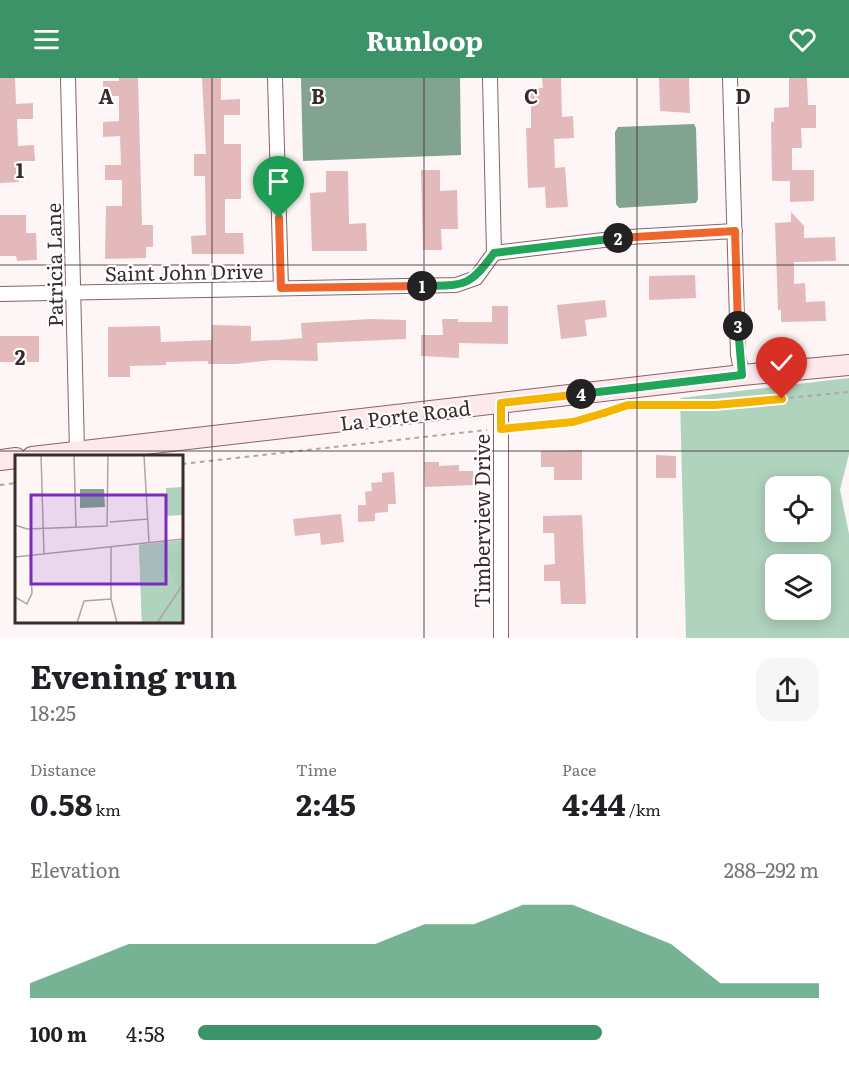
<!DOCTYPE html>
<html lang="en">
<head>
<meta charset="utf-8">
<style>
	:root { --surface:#fff; --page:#f6f6f6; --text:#202124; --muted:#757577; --accent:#3c9367 }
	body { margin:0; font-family:Literata,serif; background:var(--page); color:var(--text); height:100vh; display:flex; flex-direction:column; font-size:22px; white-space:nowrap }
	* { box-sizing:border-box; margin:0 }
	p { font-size:20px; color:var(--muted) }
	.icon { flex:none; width:33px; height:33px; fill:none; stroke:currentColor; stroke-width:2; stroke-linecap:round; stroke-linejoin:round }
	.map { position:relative; height:560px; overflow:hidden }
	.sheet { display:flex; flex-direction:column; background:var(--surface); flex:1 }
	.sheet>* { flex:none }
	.buttons { position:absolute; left:765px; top:398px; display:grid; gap:12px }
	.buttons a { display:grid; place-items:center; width:66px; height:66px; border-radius:12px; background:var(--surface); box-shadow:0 3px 15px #0003; font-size:30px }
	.pin { position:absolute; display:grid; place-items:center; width:51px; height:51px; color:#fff; margin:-62px -26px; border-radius:50% 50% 50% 0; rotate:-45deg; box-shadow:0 0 6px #0007 }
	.pin .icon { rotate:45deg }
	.km { position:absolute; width:30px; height:30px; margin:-15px; border-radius:50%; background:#222; color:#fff; font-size:16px; line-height:30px; text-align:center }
	.round { display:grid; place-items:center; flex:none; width:63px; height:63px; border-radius:18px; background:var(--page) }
	.headline { display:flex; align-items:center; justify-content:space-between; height:102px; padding:0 30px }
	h1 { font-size:33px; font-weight:700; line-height:45px }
	.figures { display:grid; grid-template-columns:repeat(3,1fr); gap:9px; height:102px; padding:6px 30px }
	.figures div { display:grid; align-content:center }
	.figures b { font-size:30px; font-weight:700 }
	.figures small { font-size:16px; font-weight:400 }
	.figures p { font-size:16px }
	.chart { height:168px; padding:12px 30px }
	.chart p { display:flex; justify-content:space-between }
	.chart svg { width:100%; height:108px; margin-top:6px; fill:var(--accent); opacity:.7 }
	ul { padding:0 30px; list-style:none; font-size:20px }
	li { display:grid; grid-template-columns:96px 72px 1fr; align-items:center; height:45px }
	li i { height:15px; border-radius:8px; background:var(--accent) }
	header { display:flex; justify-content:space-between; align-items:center; height:78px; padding:0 30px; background:var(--accent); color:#fff; font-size:27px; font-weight:700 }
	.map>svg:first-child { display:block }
	.forest { fill:#afd3bd; fill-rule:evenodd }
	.water { fill:#81a38f }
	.building { fill:#e3b9bc }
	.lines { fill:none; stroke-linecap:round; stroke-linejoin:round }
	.street-casing { stroke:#886367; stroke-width:16 }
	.secondary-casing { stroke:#886367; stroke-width:22 }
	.path { stroke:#b2a6a7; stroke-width:2; stroke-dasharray:4.5 4.5; stroke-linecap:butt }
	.street { stroke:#fff; stroke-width:14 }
	.secondary { stroke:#fde9eb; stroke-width:20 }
	.split-1-casing { stroke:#fff; stroke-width:12 }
	.split-2-casing { stroke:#fff; stroke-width:12 }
	.split-3-casing { stroke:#fff; stroke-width:12 }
	.split-4-casing { stroke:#fff; stroke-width:12 }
	.split-5-casing { stroke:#fff; stroke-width:12 }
	.split-6-casing { stroke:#fff; stroke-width:12 }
	.split-1 { stroke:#f0652b; stroke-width:8 }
	.split-2 { stroke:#22a559; stroke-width:8 }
	.split-3 { stroke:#f0652b; stroke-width:8 }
	.split-4 { stroke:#22a559; stroke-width:8 }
	.split-5 { stroke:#f5b400; stroke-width:8 }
	.split-6 { stroke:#f5b400; stroke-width:8 }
	.grid { fill:none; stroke:#3b2b2c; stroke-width:1.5; stroke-opacity:0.55 }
	.labels { text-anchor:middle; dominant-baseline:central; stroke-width:4.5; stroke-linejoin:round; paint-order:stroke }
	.street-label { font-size:20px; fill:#3b2b2c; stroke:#fff }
	.inset-road { fill:none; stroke:#b0a4a5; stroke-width:1.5 }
	.view { fill:#7b2cbf; fill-opacity:0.15; stroke:#7b2cbf; stroke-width:3 }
	.inset-edge { fill:none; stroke:#3b2b2c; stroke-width:3 }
	.grid-label { font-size:20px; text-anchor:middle; font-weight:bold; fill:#3b2b2c; stroke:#fff; stroke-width:4.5; stroke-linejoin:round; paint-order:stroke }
</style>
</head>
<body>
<header><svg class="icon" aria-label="menu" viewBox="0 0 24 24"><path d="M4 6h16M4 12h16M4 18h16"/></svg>Runloop<svg class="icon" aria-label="heart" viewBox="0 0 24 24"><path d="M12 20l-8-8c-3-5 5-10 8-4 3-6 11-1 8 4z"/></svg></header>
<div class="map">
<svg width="849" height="560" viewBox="0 0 849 560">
	<rect width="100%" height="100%" fill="#fef5f6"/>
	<path class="forest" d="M 849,300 L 849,376 L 840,412 L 849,456 L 849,560 L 686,560 L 680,320 ZM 776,408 L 820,408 L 820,453 L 776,453 ZM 776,486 L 820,486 L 820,531 L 776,531 Z"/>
	<g class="water">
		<polygon points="301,0 460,0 461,77 303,83"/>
		<polygon points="694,46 696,50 698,121 696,125 619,130 616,126 615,54 618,49"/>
	</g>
	<g class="building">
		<polygon points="0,0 15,0 16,26 33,25 33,41 17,41 18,68 34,67 35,83 18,83 19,104 0,105"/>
		<polygon points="119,0 138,0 142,147 153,147 153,169 146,169 146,180 105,181 106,128 122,128 122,102 105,102 105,87 121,87 120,58 103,59 103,44 119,43 119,18 103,18 103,3 119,3"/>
		<polygon points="202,0 221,0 221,22 240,21 240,37 224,37 224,66 241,66 241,121 225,121 225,155 243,155 244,176 192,176 191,158 206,157 205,98 194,98 194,76 206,76"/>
		<polygon points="542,0 561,0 562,39 573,38 574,60 554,61 555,90 565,89 568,129 546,130 545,109 528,110 526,50 531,50 531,26 526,26 526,11 543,10"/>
		<polygon points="659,0 689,0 690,35 660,33"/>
		<polygon points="789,0 807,0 808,27 816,27 816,50 801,50 802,70 792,70 792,92 814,92 814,123 790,124 790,103 772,103 771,44 774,44 774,30 789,29"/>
		<polygon points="421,92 440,92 440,113 457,112 458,151 441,151 442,172 423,172"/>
		<polygon points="326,93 348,93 349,146 366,145 367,173 312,173 310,115 326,114"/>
		<polygon points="791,134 804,148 804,160 835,159 836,183 794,184 794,206 805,205 806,224 825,223 826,243 781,244 781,232 778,232 775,145 791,144"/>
		<polygon points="0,137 26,137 26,155 36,155 37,182 17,183 16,178 0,178"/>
		<polygon points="695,197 696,220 649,222 649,198"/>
		<polygon points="605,222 607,239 585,242 587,258 561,261 557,227"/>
		<polygon points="492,228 508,228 508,266 459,265 459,280 421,278 421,257 443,257 442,241 458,241 458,244 492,244"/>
		<polygon points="372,241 406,242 406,261 317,265 318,283 273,282 236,286 208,286 208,283 166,284 166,287 130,288 130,299 108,299 108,249 160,248 161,264 212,262 212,247 251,248 251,263 280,262 302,260 301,245"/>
		<rect x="0" y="258" width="39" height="26"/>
		<polygon points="582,372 582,402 554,402 554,389 541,389 541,373"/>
		<polygon points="656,377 676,378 676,400 656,400"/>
		<polygon points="424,384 439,384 439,388 459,387 459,393 473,393 474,407 425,409"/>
		<polygon points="394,394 396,426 388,426 388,434 375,435 375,443 358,444 358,427 366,427 365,414 372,413 371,405 382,404 382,395"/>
		<polygon points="341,436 344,464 321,467 320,455 295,458 293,441"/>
		<polygon points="582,437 586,526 561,526 560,503 544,503 544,487 555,486 554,455 543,455 543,438"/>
	</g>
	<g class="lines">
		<defs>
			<g id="street">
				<polyline points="68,0 77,373"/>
				<polyline points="275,0 281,210"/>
				<polyline points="730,0 738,277 742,297"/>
				<polyline points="494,175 629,159 735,153"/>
				<polyline points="0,216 456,207 476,200 494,175 490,0"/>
				<polyline points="501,560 501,325"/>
			</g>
			<g id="secondary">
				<polyline points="32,379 742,297 849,287"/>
				<polyline points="0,382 16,380"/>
			</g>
		</defs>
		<use href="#street" class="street-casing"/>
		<use href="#secondary" class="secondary-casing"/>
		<g class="path">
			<polyline points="637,327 715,327 849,314"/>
			<polyline points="513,350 573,344 625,328"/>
			<polyline points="182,386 487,352"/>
			<polyline points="0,407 16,405"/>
		</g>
		<use href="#street" class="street"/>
		<use href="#secondary" class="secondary"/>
	</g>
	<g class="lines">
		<defs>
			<polyline id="split-1" points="279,140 281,210 422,208"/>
			<path id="split-2" d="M 422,208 C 464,207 469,210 494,175 L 618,160"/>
			<polyline id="split-3" points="618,160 735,153 738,248"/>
			<polyline id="split-4" points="581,316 742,297 738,248"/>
			<polyline id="split-5" points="581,316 501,325 501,351 573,344 604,335"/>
			<polyline id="split-6" points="604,335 628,327 715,327 782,321"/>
		</defs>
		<use href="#split-1" class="split-1-casing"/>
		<use href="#split-2" class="split-2-casing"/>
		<use href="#split-3" class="split-3-casing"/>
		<use href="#split-4" class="split-4-casing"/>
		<use href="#split-5" class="split-5-casing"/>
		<use href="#split-6" class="split-6-casing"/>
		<use href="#split-1" class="split-1"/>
		<use href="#split-2" class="split-2"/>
		<use href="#split-3" class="split-3"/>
		<use href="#split-4" class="split-4"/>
		<use href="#split-5" class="split-5"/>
		<use href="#split-6" class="split-6"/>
	</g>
	<path class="grid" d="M 212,0 L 212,560M 424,0 L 424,560M 637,0 L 637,560M 0,187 L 849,187M 0,373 L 849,373"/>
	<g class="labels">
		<g class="street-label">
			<text transform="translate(53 187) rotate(-91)">Patricia Lane</text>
			<text transform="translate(184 193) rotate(-1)">Saint John Drive</text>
			<text transform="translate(405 336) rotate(-7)">La Porte Road</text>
			<text transform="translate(481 443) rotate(-90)">Timberview Drive</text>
		</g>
	</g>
	<g transform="translate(15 377)">
		<rect width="168" height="168" fill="#fef5f6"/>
		<path d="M 168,85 L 168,168 L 127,168 L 124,90 Z" fill="#abceb9"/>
		<path d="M 168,32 L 168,60 L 151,61 L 151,33 ZM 163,86 L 165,96 L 152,98 L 150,105 L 164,135 L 140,168 L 127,168 L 124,90 ZM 166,137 L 168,168 L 144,168 L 151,157 Z" fill="#afd3bd"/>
		<path d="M 89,34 L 90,52 L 65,53 L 65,34 Z" fill="#81a38f"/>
		<path class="inset-road" d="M 26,0 L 29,99M 59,0 L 61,73M 129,0 L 134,87M 95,67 L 133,64M 0,70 L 12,74 L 92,71 L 93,0M 96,91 L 96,144 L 102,168M 0,102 L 168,84M 0,142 L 12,149 L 17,138 L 15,100M 62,168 L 69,146 L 96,144M 142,168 L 168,129"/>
		<path class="view" d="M 16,40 L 151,40 L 151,129 L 16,129 Z"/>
		<rect width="168" height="168" class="inset-edge"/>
	</g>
	<g class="grid-label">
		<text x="106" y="26">A</text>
		<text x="318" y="26">B</text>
		<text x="531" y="26">C</text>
		<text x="743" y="26">D</text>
		<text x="20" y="100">1</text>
		<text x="20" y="287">2</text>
	</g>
</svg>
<div class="buttons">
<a><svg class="icon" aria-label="locate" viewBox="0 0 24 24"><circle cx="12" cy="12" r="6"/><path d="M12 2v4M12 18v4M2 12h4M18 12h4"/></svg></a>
<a><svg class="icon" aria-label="layers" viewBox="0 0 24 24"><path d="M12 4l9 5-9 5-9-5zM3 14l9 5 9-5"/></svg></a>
</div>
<div class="pin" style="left:279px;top:140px;background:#1e9e55"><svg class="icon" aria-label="arrive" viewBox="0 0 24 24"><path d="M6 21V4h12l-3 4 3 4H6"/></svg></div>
<div class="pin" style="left:782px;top:321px;background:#d93025"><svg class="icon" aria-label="check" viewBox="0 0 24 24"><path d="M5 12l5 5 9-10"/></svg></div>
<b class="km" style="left:422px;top:208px">1</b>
<b class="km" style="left:618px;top:160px">2</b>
<b class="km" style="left:738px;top:248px">3</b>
<b class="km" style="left:581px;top:316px">4</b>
</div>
<section class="sheet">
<div class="headline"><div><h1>Evening run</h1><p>18:25</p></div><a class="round"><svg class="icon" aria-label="share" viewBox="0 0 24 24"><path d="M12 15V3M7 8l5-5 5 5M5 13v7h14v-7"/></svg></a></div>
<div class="figures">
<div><p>Distance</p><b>0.58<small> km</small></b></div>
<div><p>Time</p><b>2:45</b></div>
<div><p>Pace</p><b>4:44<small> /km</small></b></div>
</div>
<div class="chart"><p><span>Elevation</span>288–292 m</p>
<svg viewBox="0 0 160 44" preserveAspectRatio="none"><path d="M0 44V38L10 30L20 22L30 22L40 22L50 22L60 22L70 22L80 14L90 14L100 6L110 6L120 14L130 22L140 38L150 38L160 38V44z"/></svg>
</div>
<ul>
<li><b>100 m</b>4:58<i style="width:65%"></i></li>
</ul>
</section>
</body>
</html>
